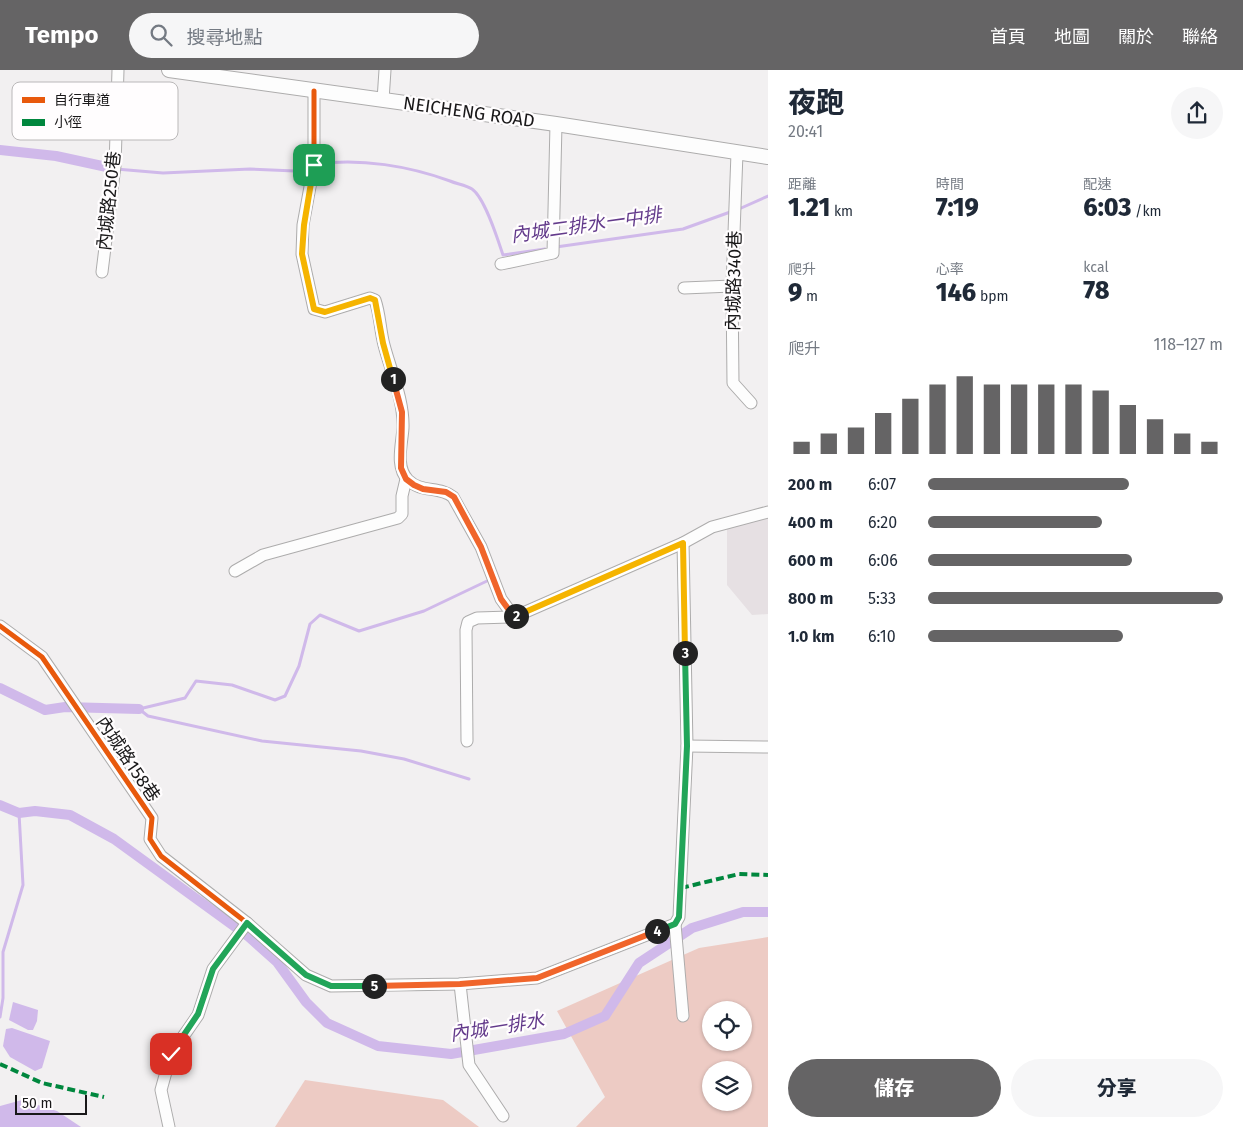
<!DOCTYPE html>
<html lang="zh-TW">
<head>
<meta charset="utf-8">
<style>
	:root { --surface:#fff; --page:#f6f6f7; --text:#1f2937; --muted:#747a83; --accent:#656465 }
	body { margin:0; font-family:"Fira Sans","Noto Sans TC",sans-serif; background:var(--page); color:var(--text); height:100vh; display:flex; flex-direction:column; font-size:19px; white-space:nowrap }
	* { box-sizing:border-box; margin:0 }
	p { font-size:16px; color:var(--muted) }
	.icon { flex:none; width:28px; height:28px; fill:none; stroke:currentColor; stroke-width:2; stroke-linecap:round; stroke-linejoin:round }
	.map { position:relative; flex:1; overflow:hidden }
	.details { display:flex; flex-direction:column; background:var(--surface); width:475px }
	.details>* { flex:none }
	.buttons { position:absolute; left:702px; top:931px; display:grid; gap:10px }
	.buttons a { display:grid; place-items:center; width:50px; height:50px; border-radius:50%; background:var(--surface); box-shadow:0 1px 4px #0004; font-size:25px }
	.scale { position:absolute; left:15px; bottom:12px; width:72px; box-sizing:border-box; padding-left:5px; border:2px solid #191819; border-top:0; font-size:14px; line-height:18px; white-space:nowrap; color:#191819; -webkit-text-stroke:4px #fffdfe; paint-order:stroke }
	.pin { position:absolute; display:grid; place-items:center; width:42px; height:42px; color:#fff; margin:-21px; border-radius:10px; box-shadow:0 2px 8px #0006 }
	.km { position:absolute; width:25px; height:25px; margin:-12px; border-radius:50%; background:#222; color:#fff; font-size:14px; line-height:25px; text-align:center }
	.round { display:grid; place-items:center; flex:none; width:52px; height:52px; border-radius:26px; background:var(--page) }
	.headline { display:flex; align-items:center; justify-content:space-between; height:85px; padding:0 20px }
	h1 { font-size:28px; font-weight:800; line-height:38px }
	.stats { display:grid; grid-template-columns:repeat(3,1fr); gap:8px; height:85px; padding:5px 20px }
	.stats div { display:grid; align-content:center }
	.stats b { font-size:25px; font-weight:800 }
	.stats small { font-size:14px; font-weight:400 }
	.stats p { font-size:14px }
	.chart { height:140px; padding:10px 20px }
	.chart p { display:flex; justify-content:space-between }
	.chart svg { width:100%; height:90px; margin-top:5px; stroke:var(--accent); stroke-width:6 }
	.primary-button { display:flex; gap:10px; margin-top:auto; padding:10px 20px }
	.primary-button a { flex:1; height:58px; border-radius:30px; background:var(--accent); color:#fff; font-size:20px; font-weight:800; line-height:58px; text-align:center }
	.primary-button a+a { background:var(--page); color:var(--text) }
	ul { padding:0 20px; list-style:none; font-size:16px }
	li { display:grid; grid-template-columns:80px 60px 1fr; align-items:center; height:38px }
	li i { height:12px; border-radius:6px; background:var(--accent) }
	header { display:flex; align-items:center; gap:30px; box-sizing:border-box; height:70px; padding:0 25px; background:var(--accent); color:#fff }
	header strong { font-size:24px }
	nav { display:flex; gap:28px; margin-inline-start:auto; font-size:18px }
	.search { width:350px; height:45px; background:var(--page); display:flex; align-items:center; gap:12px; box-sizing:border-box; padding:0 18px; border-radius:28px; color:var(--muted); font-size:19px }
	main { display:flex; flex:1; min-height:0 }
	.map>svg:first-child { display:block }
	.built { fill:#e6e0e3 }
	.green { fill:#edcbc4; fill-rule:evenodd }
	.water { fill:#d0b9ea }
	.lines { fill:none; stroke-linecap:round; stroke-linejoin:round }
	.stream { stroke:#d0b9ea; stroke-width:3 }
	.canal { stroke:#d0b9ea; stroke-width:10 }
	.minor-casing { stroke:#adacac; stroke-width:13 }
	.tertiary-casing { stroke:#adacac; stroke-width:16 }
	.minor { stroke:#fdfdfd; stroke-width:11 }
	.tertiary { stroke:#fdfdfd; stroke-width:14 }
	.quiet { stroke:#00873e; stroke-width:4; stroke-dasharray:8 4; stroke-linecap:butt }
	.cycleway-casing { stroke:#fffdfe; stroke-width:8 }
	.cycleway { stroke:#e8590c; stroke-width:5 }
	.split-1-casing { stroke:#fff; stroke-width:10 }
	.split-2-casing { stroke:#fff; stroke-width:10 }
	.split-3-casing { stroke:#fff; stroke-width:10 }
	.split-4-casing { stroke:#fff; stroke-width:10 }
	.split-5-casing { stroke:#fff; stroke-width:10 }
	.split-6-casing { stroke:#fff; stroke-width:10 }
	.split-1 { stroke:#f5b400; stroke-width:6 }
	.split-2 { stroke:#f0652b; stroke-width:6 }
	.split-3 { stroke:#f5b400; stroke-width:6 }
	.split-4 { stroke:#22a559; stroke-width:6 }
	.split-5 { stroke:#f0652b; stroke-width:6 }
	.split-6 { stroke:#22a559; stroke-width:6 }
	.labels { text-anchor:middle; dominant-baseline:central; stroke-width:4.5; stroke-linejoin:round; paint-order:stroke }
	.street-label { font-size:18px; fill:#191819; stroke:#fffdfe }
	.water-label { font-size:19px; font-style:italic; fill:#633a8b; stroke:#fffdfe }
	.key { fill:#fffdfe; stroke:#bab8b9; stroke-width:1 }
	.key-label { font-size:14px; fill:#191819 }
</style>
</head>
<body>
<header>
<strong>Tempo</strong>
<div class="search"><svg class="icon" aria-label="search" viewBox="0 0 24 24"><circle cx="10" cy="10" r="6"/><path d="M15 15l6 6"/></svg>搜尋地點</div>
<nav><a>首頁</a><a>地圖</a><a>關於</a><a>聯絡</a></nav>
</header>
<main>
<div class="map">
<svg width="768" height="1057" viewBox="0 0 768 1057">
	<rect width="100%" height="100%" fill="#f2f0f1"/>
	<polygon class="built" points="768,447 768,544 752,545 727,515 727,456"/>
	<g class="green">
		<path d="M 768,867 L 768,1057 L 576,1057 L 605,1027 L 557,941 L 699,878 ZM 711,940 L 744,940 L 744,972 L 711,972 ZM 711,1000 L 744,1000 L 744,1032 L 711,1032 Z"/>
		<polygon points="305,1010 443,1030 479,1057 275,1057"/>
	</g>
	<g class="water">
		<polygon points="13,932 38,940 37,951 33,960 28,960 9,950"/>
		<polygon points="12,958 50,971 42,998 35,1001 10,987 3,976 6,959"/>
		<polygon points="22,1030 57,1041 81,1057 0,1057 0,1036"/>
	</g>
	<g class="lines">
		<g class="stream">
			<path d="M 317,94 C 361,88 409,96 450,111 C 457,114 466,115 472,119 C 485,128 498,170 503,185 L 545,179"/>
			<polyline points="116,99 163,103 250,99 295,101 311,95"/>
			<polyline points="739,139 768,126"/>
			<polyline points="556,177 683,159 733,141"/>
			<polyline points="139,639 185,628 196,611 232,615 275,630 285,626 299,596 310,554 320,545 359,561 424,541 487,511"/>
			<polyline points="139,639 148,646 262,671 361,681 404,689 469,709"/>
			<polyline points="0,947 3,928 3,882 23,815 19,743"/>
		</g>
		<g class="canal">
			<polyline points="0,80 56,86 116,99"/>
			<polyline points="0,618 45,640 65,637 139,639"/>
			<polyline points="0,735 19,743 35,741 70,745 114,769 249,867 277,892 306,932 327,953 378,976 451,984 564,964 605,946 639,893 692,858 743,842 768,842"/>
		</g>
		<defs>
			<g id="minor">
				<path d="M 314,21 L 314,95 L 303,155 L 302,184 L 314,239 L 325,242 L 370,228 L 375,230 C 380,244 380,260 384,275 C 391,302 404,330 403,358 C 402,374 395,397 408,410 C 421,423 440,416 453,427 L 481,477 L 501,529 L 514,547"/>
				<polyline points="383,30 385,0"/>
				<polyline points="737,83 732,216 733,313 751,333"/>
				<polyline points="501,194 553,183 556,54"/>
				<polyline points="102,202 115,96 118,0"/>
				<polyline points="684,218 732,216"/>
				<polyline points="235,501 263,485 398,448 402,444 402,426 406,409"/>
				<polyline points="0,556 42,587 152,748 150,769 161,786 247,853 306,905 331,916 460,914 537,908 675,854 679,847 687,676 683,473"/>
				<polyline points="467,671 466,560 468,552 477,548 514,547 683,473 712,457 768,442"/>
				<polyline points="687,676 768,677"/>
				<polyline points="675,854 683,946"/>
				<polyline points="460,914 469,995 503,1046"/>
				<polyline points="169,1057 161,1020 171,984 198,945 213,899 247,853"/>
			</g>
			<polyline id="tertiary" points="169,0 556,54 768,87"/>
		</defs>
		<use href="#minor" class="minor-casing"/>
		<use href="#tertiary" class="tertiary-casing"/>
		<use href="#minor" class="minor"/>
		<use href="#tertiary" class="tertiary"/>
		<g class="quiet">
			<polyline points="681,818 739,804 768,805"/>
			<polyline points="0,994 42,1013 104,1027"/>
		</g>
		<defs>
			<g id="cycleway">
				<path d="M 314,21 L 314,95 L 303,155 L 302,184 L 314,239 L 325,242 L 370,228 L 375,230 C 380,244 380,260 384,275 C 391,302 404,330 403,358 C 402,374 395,397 408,410 C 421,423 440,416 453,427 L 481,477 L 501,529 L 514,547"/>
				<polyline points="0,556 42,587 152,748 150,769 161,786 247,853 306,905 331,916 460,914 537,908 675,854 679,847 687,676 683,473"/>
			</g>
		</defs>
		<use href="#cycleway" class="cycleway-casing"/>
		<use href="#cycleway" class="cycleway"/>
	</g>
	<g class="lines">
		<defs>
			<polyline id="split-1" points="314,95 304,155 302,184 314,239 325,242 370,228 375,230 383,273 393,309"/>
			<polyline id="split-2" points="393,309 402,342 401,398 406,409 414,415 423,419 446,422 454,427 481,477 501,529 514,547 516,546"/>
			<polyline id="split-3" points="516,546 683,473 685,583"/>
			<polyline id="split-4" points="657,861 675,854 679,847 687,676 685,583"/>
			<polyline id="split-5" points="374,916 460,914 537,908 657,861"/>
			<polyline id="split-6" points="171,984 198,944 213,899 247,853 306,905 331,916 374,916"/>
		</defs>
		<use href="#split-1" class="split-1-casing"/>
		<use href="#split-2" class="split-2-casing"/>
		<use href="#split-3" class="split-3-casing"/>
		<use href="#split-4" class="split-4-casing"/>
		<use href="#split-5" class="split-5-casing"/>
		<use href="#split-6" class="split-6-casing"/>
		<use href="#split-1" class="split-1"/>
		<use href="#split-2" class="split-2"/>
		<use href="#split-3" class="split-3"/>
		<use href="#split-4" class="split-4"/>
		<use href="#split-5" class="split-5"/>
		<use href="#split-6" class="split-6"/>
	</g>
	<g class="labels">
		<g class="street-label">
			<text transform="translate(469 42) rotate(8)">NEICHENG ROAD</text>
			<text transform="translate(109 131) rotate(-84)">內城路250巷</text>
			<text transform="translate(734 211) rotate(-89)">內城路340巷</text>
			<text transform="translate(128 689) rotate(56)">內城路158巷</text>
		</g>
		<g class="water-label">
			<text transform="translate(586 155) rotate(-8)">內城二排水一中排</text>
			<text transform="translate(497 957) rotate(-9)">內城一排水</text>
		</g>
	</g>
	<rect x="12" y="12" width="166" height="58" rx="8" class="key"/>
	<rect x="22" y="27" width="23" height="6" fill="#e8590c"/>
	<rect x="22" y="49" width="23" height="7" fill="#00873e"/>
	<g class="key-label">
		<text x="54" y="35">自行車道</text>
		<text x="54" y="57">小徑</text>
	</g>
</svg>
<div class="buttons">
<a><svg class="icon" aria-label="locate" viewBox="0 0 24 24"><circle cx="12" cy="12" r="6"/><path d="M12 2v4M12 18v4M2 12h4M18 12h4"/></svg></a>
<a><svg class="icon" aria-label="layers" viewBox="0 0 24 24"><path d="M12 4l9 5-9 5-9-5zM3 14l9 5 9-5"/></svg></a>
</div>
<div class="scale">50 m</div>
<div class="pin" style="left:314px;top:95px;background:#1e9e55"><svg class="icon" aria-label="arrive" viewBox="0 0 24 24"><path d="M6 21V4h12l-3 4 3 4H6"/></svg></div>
<div class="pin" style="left:171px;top:984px;background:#d93025"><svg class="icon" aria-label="check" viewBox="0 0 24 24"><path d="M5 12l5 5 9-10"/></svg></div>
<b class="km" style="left:393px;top:309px">1</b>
<b class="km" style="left:516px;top:546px">2</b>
<b class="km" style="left:685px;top:583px">3</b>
<b class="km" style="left:657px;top:861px">4</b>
<b class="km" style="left:374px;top:916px">5</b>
</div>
<section class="details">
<div class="headline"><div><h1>夜跑</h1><p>20:41</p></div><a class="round"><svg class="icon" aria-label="share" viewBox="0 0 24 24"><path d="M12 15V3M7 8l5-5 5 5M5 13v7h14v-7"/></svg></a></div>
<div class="stats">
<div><p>距離</p><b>1.21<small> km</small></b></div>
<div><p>時間</p><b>7:19</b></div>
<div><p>配速</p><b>6:03<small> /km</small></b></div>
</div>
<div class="stats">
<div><p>爬升</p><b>9<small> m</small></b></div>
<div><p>心率</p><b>146<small> bpm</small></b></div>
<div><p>kcal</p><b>78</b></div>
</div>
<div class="chart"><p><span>爬升</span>118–127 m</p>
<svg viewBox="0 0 160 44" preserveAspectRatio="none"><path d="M5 44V38M15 44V34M25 44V31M35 44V24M45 44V17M55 44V10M65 44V6M75 44V10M85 44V10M95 44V10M105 44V10M115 44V13M125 44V20M135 44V27M145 44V34M155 44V38"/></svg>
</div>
<ul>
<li><b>200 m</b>6:07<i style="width:68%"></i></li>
<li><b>400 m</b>6:20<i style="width:59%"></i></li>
<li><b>600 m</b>6:06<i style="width:69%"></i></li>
<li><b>800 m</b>5:33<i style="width:100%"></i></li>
<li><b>1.0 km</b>6:10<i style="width:66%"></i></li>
</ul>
<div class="primary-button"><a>儲存</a><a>分享</a></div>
</section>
</main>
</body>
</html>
